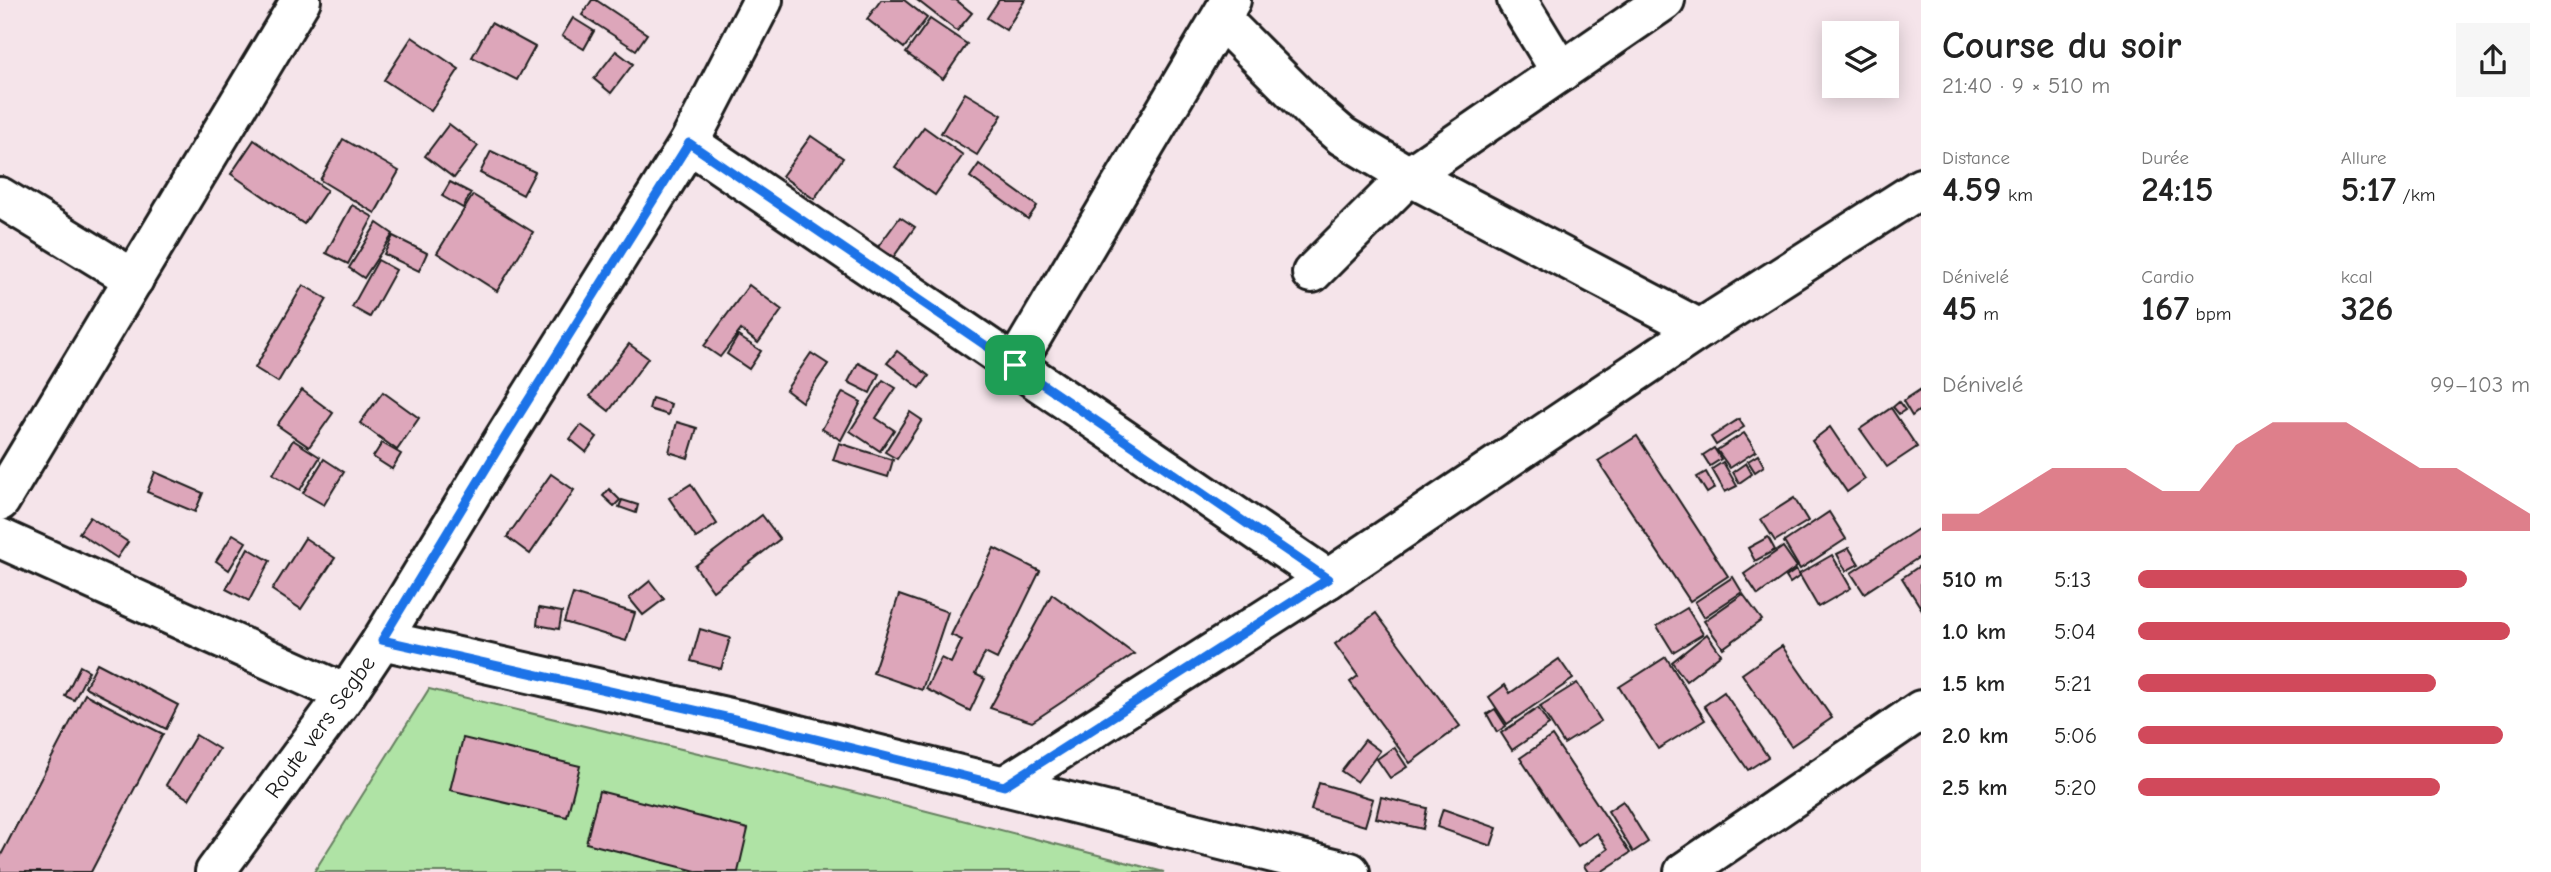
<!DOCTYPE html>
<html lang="fr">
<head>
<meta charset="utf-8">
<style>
	:root { --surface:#fff; --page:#f6f6f6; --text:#222; --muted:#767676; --accent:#d1495b }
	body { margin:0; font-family:"Comic Neue",sans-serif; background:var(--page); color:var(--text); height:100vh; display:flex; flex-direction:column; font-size:26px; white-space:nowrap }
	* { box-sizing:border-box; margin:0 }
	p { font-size:23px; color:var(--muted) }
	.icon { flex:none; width:38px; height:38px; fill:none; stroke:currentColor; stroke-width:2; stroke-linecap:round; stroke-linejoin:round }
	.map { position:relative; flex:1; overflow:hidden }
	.sheet { display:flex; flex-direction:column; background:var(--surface); width:630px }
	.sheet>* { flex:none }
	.controls { position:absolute; left:1822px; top:21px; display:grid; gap:14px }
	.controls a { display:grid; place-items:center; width:77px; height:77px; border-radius:0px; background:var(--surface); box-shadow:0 4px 18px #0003; font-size:35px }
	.pin { position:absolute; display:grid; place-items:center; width:60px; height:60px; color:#fff; margin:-30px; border-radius:14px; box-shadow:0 4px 10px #0006 }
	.round { display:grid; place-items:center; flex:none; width:74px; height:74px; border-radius:0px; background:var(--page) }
	.headline { display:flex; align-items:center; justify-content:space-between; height:119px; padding:0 21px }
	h1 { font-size:38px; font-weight:600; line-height:52px }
	.metrics { display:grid; grid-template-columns:repeat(3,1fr); gap:10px; height:119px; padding:7px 21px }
	.metrics div { display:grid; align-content:center }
	.metrics b { font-size:35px; font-weight:600 }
	.metrics small { font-size:19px; font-weight:400 }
	.metrics p { font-size:19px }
	.chart { height:196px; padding:14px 21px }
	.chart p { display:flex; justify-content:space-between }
	.chart svg { width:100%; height:126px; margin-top:7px; fill:var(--accent); opacity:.7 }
	ul { padding:0 21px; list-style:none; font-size:23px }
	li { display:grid; grid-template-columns:112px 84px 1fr; align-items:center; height:52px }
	li i { height:18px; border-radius:9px; background:var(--accent) }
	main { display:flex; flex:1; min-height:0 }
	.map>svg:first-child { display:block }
	.green { fill:#afe3a5; stroke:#668060; stroke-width:2 }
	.building { fill:#dda6ba; stroke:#1c1c1c; stroke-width:2 }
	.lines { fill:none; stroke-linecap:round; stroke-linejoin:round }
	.street-casing { stroke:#1c1c1c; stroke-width:44 }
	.secondary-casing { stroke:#1c1c1c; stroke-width:44 }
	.street { stroke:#fff; stroke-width:38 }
	.secondary { stroke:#fff; stroke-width:38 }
	.route-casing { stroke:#fff; stroke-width:14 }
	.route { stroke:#1a73e8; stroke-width:9 }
	.labels { text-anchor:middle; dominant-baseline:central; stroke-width:6; stroke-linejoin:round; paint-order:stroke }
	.street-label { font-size:23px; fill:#1c1c1c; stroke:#fff }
</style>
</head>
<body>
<main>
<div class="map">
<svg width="1921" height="872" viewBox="0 0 1921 872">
	<rect width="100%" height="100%" fill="#f5e4ea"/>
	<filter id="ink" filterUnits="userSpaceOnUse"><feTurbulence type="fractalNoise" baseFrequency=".0143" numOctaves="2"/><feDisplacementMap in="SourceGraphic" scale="14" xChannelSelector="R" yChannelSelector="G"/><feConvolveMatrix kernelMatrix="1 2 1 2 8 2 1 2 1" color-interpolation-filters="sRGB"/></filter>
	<g filter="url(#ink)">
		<polygon class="green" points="429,689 736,762 1164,872 314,872"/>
		<g class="building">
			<polygon points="592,0 596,0 647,34 636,50 582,15"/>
			<polygon points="881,0 904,0 927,18 904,48 867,19"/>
			<polygon points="917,0 956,0 972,13 957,31"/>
			<polygon points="999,0 1025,0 1006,30 987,18"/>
			<polygon points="573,18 594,31 584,49 562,36"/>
			<polygon points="930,19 967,44 943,79 906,53"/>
			<polygon points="491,23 535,47 517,80 472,57"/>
			<polygon points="412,37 459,69 431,111 384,80"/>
			<polygon points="616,51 633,64 611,93 594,79"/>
			<polygon points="965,93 1002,115 977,155 941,133"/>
			<polygon points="449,124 478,146 454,178 425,156"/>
			<polygon points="924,127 963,155 935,195 895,167"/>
			<polygon points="811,136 843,158 814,199 782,176"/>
			<polygon points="343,139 399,171 375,213 320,180"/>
			<polygon points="254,140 327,190 304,224 231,174"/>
			<polygon points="491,151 535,172 523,195 480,173"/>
			<polygon points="979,164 1037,206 1028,219 970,177"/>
			<polygon points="450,182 471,193 463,208 442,196"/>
			<polygon points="473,195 533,232 497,291 437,253"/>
			<polygon points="352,205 373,217 348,264 326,253"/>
			<polygon points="900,217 915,227 887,266 872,255"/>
			<polygon points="377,223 393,234 364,278 349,268"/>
			<polygon points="393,236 427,253 419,271 384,254"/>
			<polygon points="378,260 396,270 370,317 352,307"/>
			<polygon points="303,285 327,299 278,382 255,368"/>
			<polygon points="749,285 782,310 758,343 741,330 720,357 704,346"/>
			<polygon points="738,336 761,351 749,369 727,354"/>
			<polygon points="629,344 648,358 609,411 590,396"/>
			<polygon points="897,351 929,376 920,388 887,363"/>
			<polygon points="811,353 828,364 802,402 786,390"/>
			<polygon points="858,363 879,374 870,393 848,382"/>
			<polygon points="883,380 896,388 876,418 894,430 880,451 850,431"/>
			<polygon points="1921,389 1921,409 1912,416 1903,401"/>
			<polygon points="302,390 333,413 309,447 277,425"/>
			<polygon points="383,392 419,418 397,450 360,423"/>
			<polygon points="843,392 861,402 841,440 822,429"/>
			<polygon points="652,398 671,404 668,415 649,409"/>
			<polygon points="1899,402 1905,410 1899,414 1893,407"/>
			<polygon points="1891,408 1917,447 1887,467 1860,429"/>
			<polygon points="910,412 922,420 897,459 885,452"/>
			<polygon points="1739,419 1744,427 1716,445 1711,437"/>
			<polygon points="677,422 697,428 688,458 669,452"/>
			<polygon points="581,425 597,437 586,452 570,439"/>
			<polygon points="1830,427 1865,479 1847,492 1812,441"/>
			<polygon points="1744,433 1756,451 1730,468 1717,450"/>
			<polygon points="1637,436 1728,576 1690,601 1598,461"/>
			<polygon points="293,440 320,457 300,490 273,474"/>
			<polygon points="382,443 401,454 392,469 373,457"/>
			<polygon points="839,443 893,460 888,477 833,460"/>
			<polygon points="1714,448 1721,459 1710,466 1703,455"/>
			<polygon points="1758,455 1764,466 1755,472 1748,461"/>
			<polygon points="324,459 344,472 324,505 303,493"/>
			<polygon points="1723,462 1737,486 1725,492 1712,469"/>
			<polygon points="1746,463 1752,474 1739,483 1733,472"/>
			<polygon points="155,472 203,493 195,512 147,492"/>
			<polygon points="1706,472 1715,488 1707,493 1697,477"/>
			<polygon points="551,474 574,490 530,554 507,537"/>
			<polygon points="691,484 717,524 696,538 669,498"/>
			<polygon points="609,489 620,500 614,506 603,496"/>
			<polygon points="1794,498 1808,521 1775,541 1761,519"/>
			<polygon points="622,500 638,505 636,513 619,507"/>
			<polygon points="1829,512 1846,539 1800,569 1784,542"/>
			<polygon points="762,515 780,539 713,591 695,566"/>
			<polygon points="90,517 128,542 117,558 79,533"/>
			<polygon points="1921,527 1921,556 1864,593 1851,573"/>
			<polygon points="233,534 246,542 229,570 216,561"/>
			<polygon points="1768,537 1775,550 1755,561 1748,548"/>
			<polygon points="305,538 335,558 301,609 272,590"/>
			<polygon points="1783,547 1797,567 1758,595 1744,574"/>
			<polygon points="248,548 270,561 249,601 226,589"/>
			<polygon points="994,548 1040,571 997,659 985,653 975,674 985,679 970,711 926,689 941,658 951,663 962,640 951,635"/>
			<polygon points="1849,548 1859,564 1846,571 1837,554"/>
			<polygon points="1832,555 1851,588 1818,607 1799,574"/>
			<polygon points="1921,565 1921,608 1902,578"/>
			<polygon points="1796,570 1800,576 1790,583 1786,577"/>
			<polygon points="1733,577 1742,592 1704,617 1695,602"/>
			<polygon points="650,581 664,599 643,615 629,598"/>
			<polygon points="573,594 635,613 626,641 564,622"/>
			<polygon points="1052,594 1134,654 1032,722 990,708"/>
			<polygon points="1743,594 1762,620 1723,648 1704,621"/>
			<polygon points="899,595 948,612 922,690 873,673"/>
			<polygon points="539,608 562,612 559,629 537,625"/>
			<polygon points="1687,608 1703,634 1673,652 1657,626"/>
			<polygon points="1376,613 1460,726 1410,763 1350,682 1358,676 1335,644"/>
			<polygon points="700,629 730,638 721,669 691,661"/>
			<polygon points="1707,634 1721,654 1686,681 1672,662"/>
			<polygon points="1782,646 1832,718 1791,746 1742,674"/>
			<polygon points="1666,657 1705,720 1658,749 1619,687"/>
			<polygon points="1559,659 1573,679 1507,724 1489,697 1505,685 1510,693"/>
			<polygon points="97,663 178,705 166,729 85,687"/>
			<polygon points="80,666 89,671 74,700 65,696"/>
			<polygon points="1577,683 1601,721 1564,744 1540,706"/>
			<polygon points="1724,692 1768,757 1748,770 1704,706"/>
			<polygon points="85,694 163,734 91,872 0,872 0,857"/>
			<polygon points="1538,708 1549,725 1512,750 1501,733"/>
			<polygon points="1495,709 1506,726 1497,732 1487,714"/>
			<polygon points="196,735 219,749 189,799 166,785"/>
			<polygon points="1552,736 1630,853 1601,872 1588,872 1584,866 1608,849 1597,833 1578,846 1520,758"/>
			<polygon points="463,738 580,766 567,817 450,790"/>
			<polygon points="1365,740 1380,751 1357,782 1341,771"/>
			<polygon points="1394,747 1407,767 1390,778 1377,759"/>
			<polygon points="1319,783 1373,799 1365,826 1311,810"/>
			<polygon points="599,791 748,829 738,872 700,872 586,843"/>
			<polygon points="1381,797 1427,808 1423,829 1376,818"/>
			<polygon points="1623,801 1648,842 1633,852 1608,811"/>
			<polygon points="1443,809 1497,828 1491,846 1437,827"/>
		</g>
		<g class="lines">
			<defs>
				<g id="street">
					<polyline points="1517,0 1561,72"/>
					<polyline points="1226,8 1225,23 1312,110 1342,136 1409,176 1700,329"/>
					<polyline points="689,143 1328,579"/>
					<polyline points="0,197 134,279"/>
					<polyline points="1312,273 1409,176 1665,0"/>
					<polyline points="1015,365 1231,0"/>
					<polyline points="0,501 301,0"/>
					<polyline points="382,640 739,720 1350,872"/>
					<polyline points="1004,786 1328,579 1700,329 1921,188"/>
					<polyline points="1684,872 1921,710"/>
				</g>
				<g id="secondary">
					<polyline points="0,538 346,694"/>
					<polyline points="215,872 346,694 382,640 504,439 689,143 763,0"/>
				</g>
			</defs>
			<use href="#street" class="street-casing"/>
			<use href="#secondary" class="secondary-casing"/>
			<use href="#street" class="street"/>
			<use href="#secondary" class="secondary"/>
		</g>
	</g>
	<g class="lines" filter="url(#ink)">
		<defs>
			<polygon id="route" points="689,143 1328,579 1004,786 739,720 382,640 504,439"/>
		</defs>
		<use href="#route" class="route-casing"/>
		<use href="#route" class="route"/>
	</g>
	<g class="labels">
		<g class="street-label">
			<text transform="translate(320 727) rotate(-54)">Route vers Segbe</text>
		</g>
	</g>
</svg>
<div class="controls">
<a><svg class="icon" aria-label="layers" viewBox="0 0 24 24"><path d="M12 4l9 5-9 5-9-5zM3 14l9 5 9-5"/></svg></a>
</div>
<div class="pin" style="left:1015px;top:365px;background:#1e9e55"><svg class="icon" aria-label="arrive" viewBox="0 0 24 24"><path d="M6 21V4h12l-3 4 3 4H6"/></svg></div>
</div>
<section class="sheet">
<div class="headline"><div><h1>Course du soir</h1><p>21:40 · 9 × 510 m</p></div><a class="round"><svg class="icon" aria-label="share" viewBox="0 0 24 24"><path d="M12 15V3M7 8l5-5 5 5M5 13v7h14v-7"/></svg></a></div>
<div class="metrics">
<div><p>Distance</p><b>4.59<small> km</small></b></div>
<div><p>Durée</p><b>24:15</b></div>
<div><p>Allure</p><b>5:17<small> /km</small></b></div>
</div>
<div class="metrics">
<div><p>Dénivelé</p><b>45<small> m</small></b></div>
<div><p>Cardio</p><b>167<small> bpm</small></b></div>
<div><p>kcal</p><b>326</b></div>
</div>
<div class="chart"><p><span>Dénivelé</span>99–103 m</p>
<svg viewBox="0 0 160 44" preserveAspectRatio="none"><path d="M0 44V38L10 38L20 30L30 22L40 22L50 22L60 30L70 30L80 14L90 6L100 6L110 6L120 14L130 22L140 22L150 30L160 38V44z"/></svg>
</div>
<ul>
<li><b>510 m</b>5:13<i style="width:84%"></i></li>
<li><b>1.0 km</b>5:04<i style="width:95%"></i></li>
<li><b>1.5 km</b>5:21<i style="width:76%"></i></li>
<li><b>2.0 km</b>5:06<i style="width:93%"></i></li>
<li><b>2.5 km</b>5:20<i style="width:77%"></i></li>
</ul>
</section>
</main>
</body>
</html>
